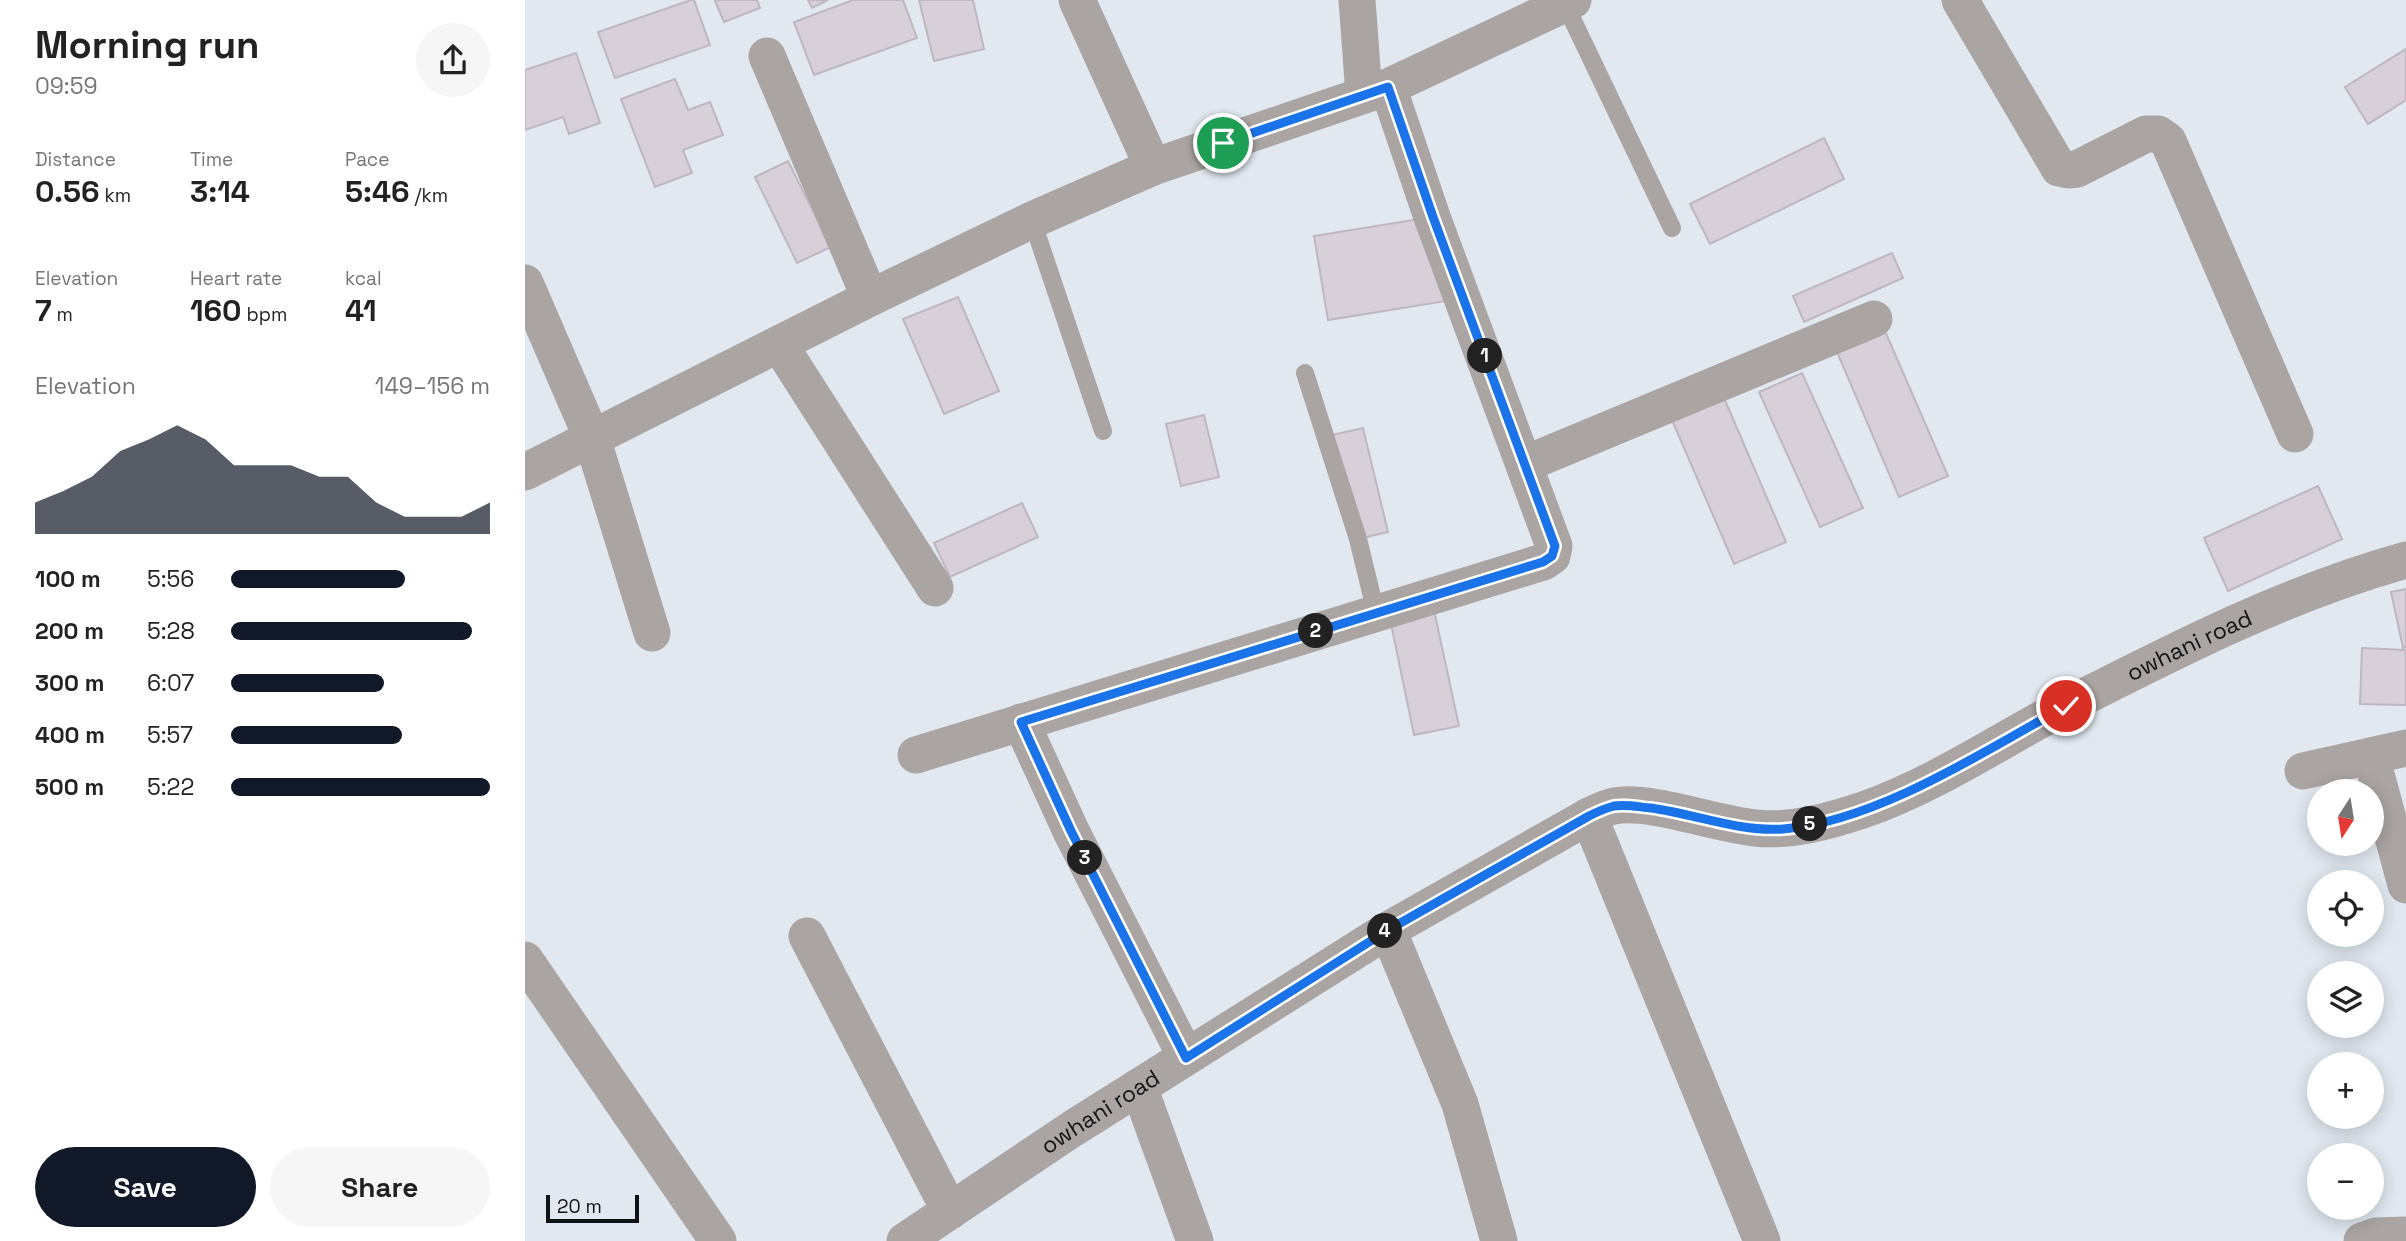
<!DOCTYPE html>
<html lang="en">
<head>
<meta charset="utf-8">
<style>
	:root { --surface:#fff; --page:#f6f6f6; --text:#222; --muted:#767676; --accent:#111827 }
	body { margin:0; font-family:"Space Grotesk",sans-serif; background:var(--page); color:var(--text); height:100vh; display:flex; flex-direction:column; font-size:26px; white-space:nowrap }
	* { box-sizing:border-box; margin:0 }
	p { font-size:23px; color:var(--muted) }
	.icon { flex:none; width:38px; height:38px; fill:none; stroke:currentColor; stroke-width:2; stroke-linecap:round; stroke-linejoin:round }
	.map { position:relative; flex:1; overflow:hidden }
	.panel { display:flex; flex-direction:column; background:var(--surface); width:525px }
	.panel>* { flex:none }
	.needle { width:46px; rotate:192deg }
	.controls { position:absolute; left:1782px; top:779px; display:grid; gap:14px }
	.controls a { display:grid; place-items:center; width:77px; height:77px; border-radius:50%; background:var(--surface); box-shadow:0 4px 18px #0003; font-size:35px }
	.scale { position:absolute; left:21px; bottom:18px; width:93px; box-sizing:border-box; padding-left:7px; border:4px solid #101315; border-top:0; font-size:19px; line-height:24px; white-space:nowrap; color:#101315; -webkit-text-stroke:5px #e1e8f0; paint-order:stroke }
	.pin { position:absolute; display:grid; place-items:center; width:60px; height:60px; color:#fff; margin:-30px; border:4px solid #fff; border-radius:50%; box-shadow:0 2px 7px #0007 }
	.km { position:absolute; width:35px; height:35px; margin:-18px; border-radius:50%; background:#222; color:#fff; font-size:19px; line-height:35px; text-align:center }
	.round { display:grid; place-items:center; flex:none; width:74px; height:74px; border-radius:37px; background:var(--page) }
	.overview { display:flex; align-items:center; justify-content:space-between; height:119px; padding:0 35px }
	h1 { font-size:38px; font-weight:700; line-height:52px }
	.stats { display:grid; grid-template-columns:repeat(3,1fr); gap:10px; height:119px; padding:7px 35px }
	.stats div { display:grid; align-content:center }
	.stats b { font-size:30px; font-weight:700 }
	.stats small { font-size:19px; font-weight:400 }
	.stats p { font-size:19px }
	.chart { height:196px; padding:14px 35px }
	.chart p { display:flex; justify-content:space-between }
	.chart svg { width:100%; height:126px; margin-top:7px; fill:var(--accent); opacity:.7 }
	.primary-button { display:flex; gap:14px; margin-top:auto; padding:14px 35px }
	.primary-button a { flex:1; height:80px; border-radius:42px; background:var(--accent); color:#fff; font-size:28px; font-weight:700; line-height:80px; text-align:center }
	.primary-button a+a { background:var(--page); color:var(--text) }
	ul { padding:0 35px; list-style:none; font-size:23px }
	li { display:grid; grid-template-columns:112px 84px 1fr; align-items:center; height:52px }
	li i { height:18px; border-radius:9px; background:var(--accent) }
	main { display:flex; flex:1; min-height:0 }
	.map>svg:first-child { display:block }
	.building { fill:#d8d0d9; stroke:#beb7bf; stroke-width:2 }
	.lines { fill:none; stroke-linecap:round; stroke-linejoin:round }
	.service { stroke:#aaa5a3; stroke-width:18 }
	.minor { stroke:#aaa5a3; stroke-width:37 }
	.route-casing { stroke:#fff; stroke-width:14 }
	.route { stroke:#1a73e8; stroke-width:9 }
	.labels { text-anchor:middle; dominant-baseline:central; stroke-width:6; stroke-linejoin:round; paint-order:stroke }
	.street-label { font-size:23px; fill:#101315; stroke:#e1e8f0 }
</style>
</head>
<body>
<main>
<section class="panel">
<div class="overview"><div><h1>Morning run</h1><p>09:59</p></div><a class="round"><svg class="icon" aria-label="share" viewBox="0 0 24 24"><path d="M12 15V3M7 8l5-5 5 5M5 13v7h14v-7"/></svg></a></div>
<div class="stats">
<div><p>Distance</p><b>0.56<small> km</small></b></div>
<div><p>Time</p><b>3:14</b></div>
<div><p>Pace</p><b>5:46<small> /km</small></b></div>
</div>
<div class="stats">
<div><p>Elevation</p><b>7<small> m</small></b></div>
<div><p>Heart rate</p><b>160<small> bpm</small></b></div>
<div><p>kcal</p><b>41</b></div>
</div>
<div class="chart"><p><span>Elevation</span>149–156 m</p>
<svg viewBox="0 0 160 44" preserveAspectRatio="none"><path d="M0 44V33L10 29L20 24L30 15L40 11L50 6L60 11L70 20L80 20L90 20L100 24L110 24L120 33L130 38L140 38L150 38L160 33V44z"/></svg>
</div>
<ul>
<li><b>100 m</b>5:56<i style="width:67%"></i></li>
<li><b>200 m</b>5:28<i style="width:93%"></i></li>
<li><b>300 m</b>6:07<i style="width:59%"></i></li>
<li><b>400 m</b>5:57<i style="width:66%"></i></li>
<li><b>500 m</b>5:22<i style="width:100%"></i></li>
</ul>
<div class="primary-button"><a>Save</a><a>Share</a></div>
</section>
<div class="map">
<svg width="1881" height="1241" viewBox="0 0 1881 1241">
	<rect width="100%" height="100%" fill="#e1e8f0"/>
	<g class="building">
		<polygon points="166,0 169,0 185,45 90,78 73,32"/>
		<polygon points="193,0 232,0 235,8 199,22 190,1"/>
		<polygon points="283,0 303,0 287,8"/>
		<polygon points="328,0 378,0 392,38 289,75 269,22"/>
		<polygon points="394,0 448,0 459,49 409,61"/>
		<polygon points="1881,49 1881,100 1843,124 1820,87"/>
		<polygon points="51,53 75,123 44,134 38,117 0,130 0,70"/>
		<polygon points="150,79 163,110 185,102 198,135 158,150 167,173 130,187 96,99"/>
		<polygon points="1299,138 1319,179 1185,244 1165,204"/>
		<polygon points="263,161 306,247 272,263 230,177"/>
		<polygon points="907,217 921,301 803,320 789,236"/>
		<polygon points="1367,253 1378,278 1279,322 1268,296"/>
		<polygon points="433,297 474,391 419,414 378,319"/>
		<polygon points="1360,331 1423,476 1374,497 1312,352"/>
		<polygon points="1277,373 1338,508 1295,527 1234,392"/>
		<polygon points="1199,398 1261,542 1209,564 1147,420"/>
		<polygon points="679,415 694,477 656,486 641,424"/>
		<polygon points="838,428 863,532 833,539 807,435"/>
		<polygon points="1793,486 1817,539 1703,591 1679,538"/>
		<polygon points="497,503 513,537 425,577 409,543"/>
		<polygon points="1881,589 1881,647 1878,648 1866,592"/>
		<polygon points="909,610 934,726 889,735 865,619"/>
		<polygon points="1837,648 1881,650 1881,705 1835,704"/>
	</g>
	<g class="lines">
		<g class="service">
			<polyline points="1040,4 1147,228"/>
			<polyline points="507,220 578,431"/>
			<polyline points="780,373 833,539 851,613"/>
		</g>
		<g class="minor">
			<polyline points="552,0 628,167"/>
			<polyline points="832,0 839,95"/>
			<polyline points="1435,0 1534,168 1543,170 1552,169 1621,134 1633,134 1643,141 1770,434"/>
			<polyline points="242,56 345,298"/>
			<polyline points="0,283 67,438 127,633"/>
			<polyline points="254,344 410,588"/>
			<polyline points="1000,464 1349,319"/>
			<polyline points="0,472 345,298 507,220 628,167 863,87 1048,0"/>
			<polyline points="496,722 546,831 661,1057"/>
			<polyline points="391,755 1018,562 1027,556 1029,546 907,217 863,87"/>
			<polyline points="1846,756 1881,885"/>
			<polyline points="1778,771 1881,748"/>
			<polyline points="1064,816 1237,1241"/>
			<polyline points="863,930 935,1104 974,1241"/>
			<polyline points="282,936 425,1211"/>
			<polyline points="0,960 193,1241"/>
			<polyline points="614,1087 670,1241"/>
			<path id="s1" d="M 380,1241 L 547,1129 L 863,930 L 1064,816 C 1072,812 1080,808 1089,806 C 1126,799 1189,824 1230,828 C 1266,832 1305,821 1338,810 C 1410,785 1474,741 1541,706 C 1651,650 1762,593 1881,560"/>
			<polyline points="1837,1241 1851,1236 1881,1235"/>
		</g>
	</g>
	<g class="lines">
		<defs>
			<path id="route" d="M 698,143 L 863,87 L 908,217 L 1030,546 L 1027,556 L 1018,562 L 496,722 L 546,831 L 661,1058 L 863,930 L 1064,816 C 1072,812 1081,808 1089,806 C 1101,804 1114,807 1126,808 C 1170,814 1213,832 1258,829 C 1351,822 1460,751 1541,706"/>
		</defs>
		<use href="#route" class="route-casing"/>
		<use href="#route" class="route"/>
	</g>
	<g class="labels">
		<g class="street-label">
			<text stroke="none"><textPath href="#s1" startOffset="1452">owhani road</textPath></text>
			<text stroke="none"><textPath href="#s1" startOffset="234">owhani road</textPath></text>
		</g>
	</g>
</svg>
<div class="controls">
<a><svg class="needle" viewBox="-14 -14 28 28"><path d="M0-13l5 13h-10z" fill="#e53935"/><path d="M0 13l5-13h-10z" fill="#767676"/></svg></a>
<a><svg class="icon" aria-label="locate" viewBox="0 0 24 24"><circle cx="12" cy="12" r="6"/><path d="M12 2v4M12 18v4M2 12h4M18 12h4"/></svg></a>
<a><svg class="icon" aria-label="layers" viewBox="0 0 24 24"><path d="M12 4l9 5-9 5-9-5zM3 14l9 5 9-5"/></svg></a>
<a>+</a>
<a>−</a>
</div>
<div class="scale">20 m</div>
<div class="pin" style="left:698px;top:143px;background:#1e9e55"><svg class="icon" aria-label="arrive" viewBox="0 0 24 24"><path d="M6 21V4h12l-3 4 3 4H6"/></svg></div>
<div class="pin" style="left:1541px;top:706px;background:#d93025"><svg class="icon" aria-label="check" viewBox="0 0 24 24"><path d="M5 12l5 5 9-10"/></svg></div>
<b class="km" style="left:960px;top:356px">1</b>
<b class="km" style="left:791px;top:631px">2</b>
<b class="km" style="left:560px;top:858px">3</b>
<b class="km" style="left:860px;top:931px">4</b>
<b class="km" style="left:1285px;top:824px">5</b>
</div>
</main>
</body>
</html>
